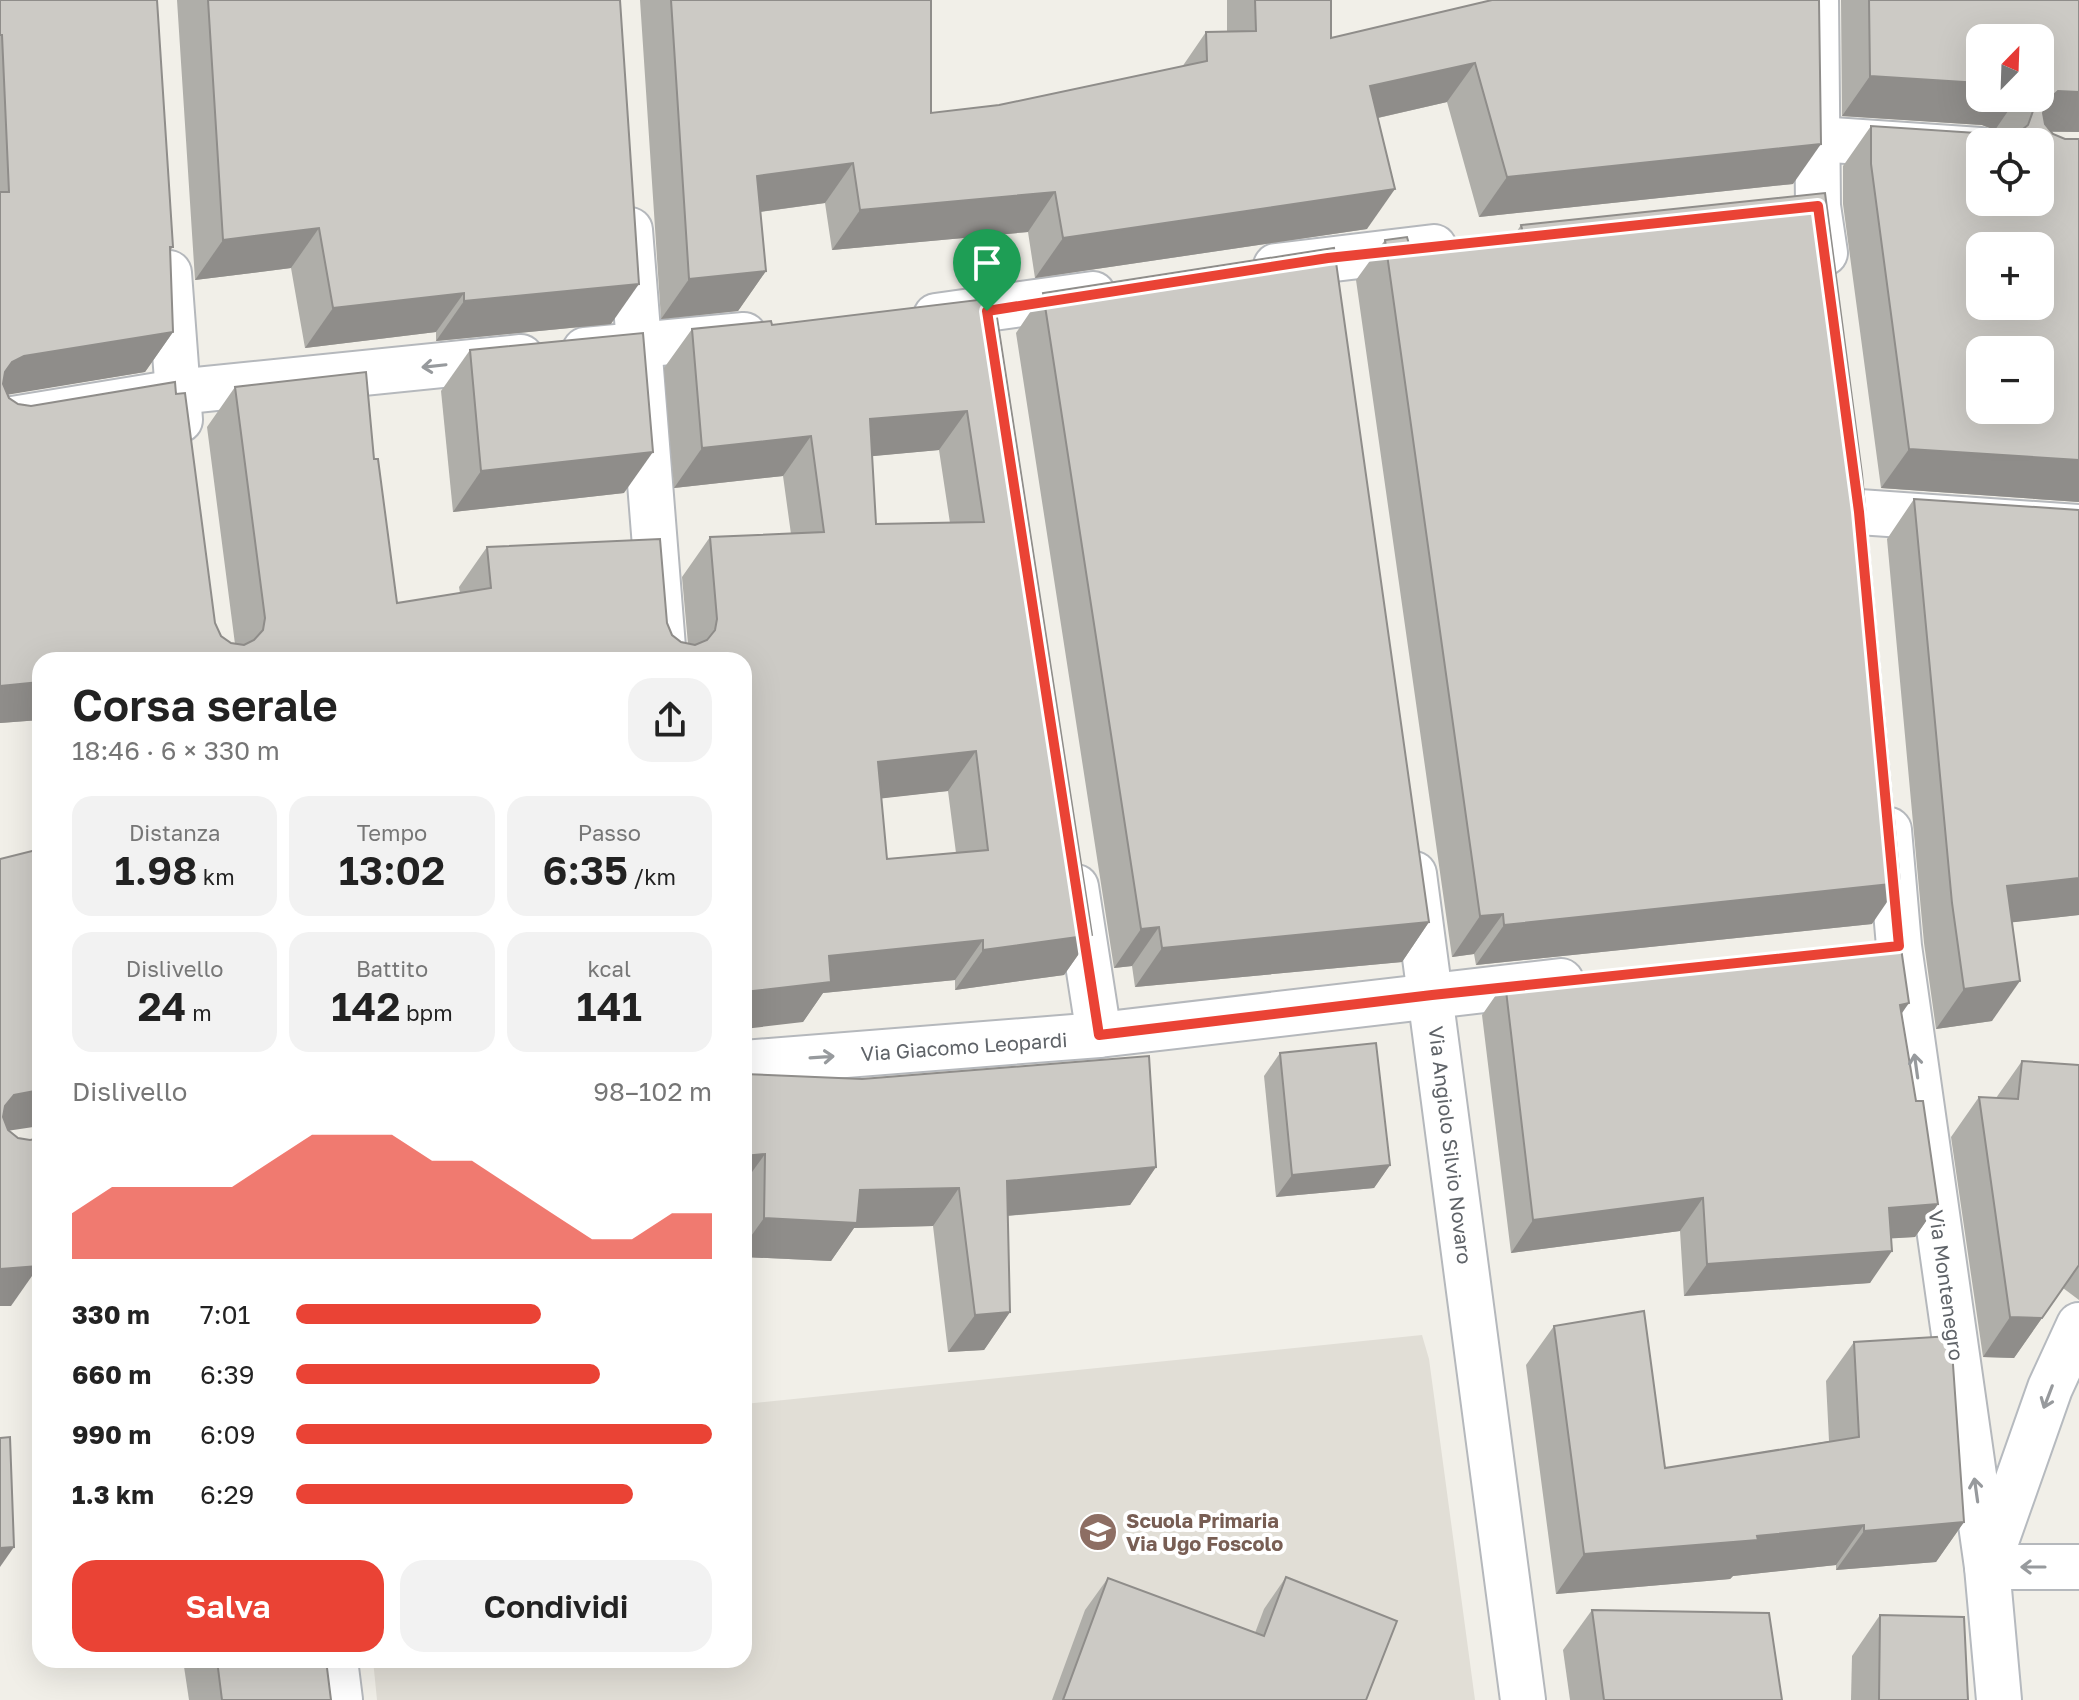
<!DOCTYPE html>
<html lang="it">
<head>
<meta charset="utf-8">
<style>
	:root { --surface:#fff; --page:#f2f2f2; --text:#222; --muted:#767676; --accent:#ea4335 }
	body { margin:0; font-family:"Golos Text",sans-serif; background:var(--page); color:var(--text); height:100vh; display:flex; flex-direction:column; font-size:30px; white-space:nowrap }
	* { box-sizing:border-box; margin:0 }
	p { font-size:26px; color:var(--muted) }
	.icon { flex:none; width:44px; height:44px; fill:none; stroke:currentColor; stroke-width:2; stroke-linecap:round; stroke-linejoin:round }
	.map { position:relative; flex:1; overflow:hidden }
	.drawer { position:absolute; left:32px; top:652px; width:720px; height:1016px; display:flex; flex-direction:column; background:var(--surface); border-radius:24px; box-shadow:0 8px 32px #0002 }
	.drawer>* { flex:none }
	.needle { width:52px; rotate:23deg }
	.tools { position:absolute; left:1966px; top:24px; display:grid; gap:16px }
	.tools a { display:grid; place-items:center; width:88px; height:88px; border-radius:16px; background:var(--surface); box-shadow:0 8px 32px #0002; font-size:40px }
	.pin { position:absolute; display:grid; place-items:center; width:68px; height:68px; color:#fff; margin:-82px -34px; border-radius:50% 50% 50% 0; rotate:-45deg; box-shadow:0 0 8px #0007 }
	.pin .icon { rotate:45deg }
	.round { display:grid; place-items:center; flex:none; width:84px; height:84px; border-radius:24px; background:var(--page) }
	.headline { display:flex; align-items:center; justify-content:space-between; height:136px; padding:0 40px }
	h1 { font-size:44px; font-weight:600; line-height:60px }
	.figures { display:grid; grid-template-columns:repeat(3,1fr); gap:12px; height:136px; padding:8px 40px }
	.figures div { display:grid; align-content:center; border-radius:20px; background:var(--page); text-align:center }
	.figures b { font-size:40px; font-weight:600 }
	.figures small { font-size:22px; font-weight:400 }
	.figures p { font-size:22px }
	.chart { height:224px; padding:16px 40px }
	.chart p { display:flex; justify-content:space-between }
	.chart svg { width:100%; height:144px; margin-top:8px; fill:var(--accent); opacity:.7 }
	.button { display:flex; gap:16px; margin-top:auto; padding:16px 40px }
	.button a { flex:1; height:92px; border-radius:24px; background:var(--accent); color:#fff; font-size:32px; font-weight:600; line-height:92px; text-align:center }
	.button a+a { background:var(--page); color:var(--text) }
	ul { padding:0 40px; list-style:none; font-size:26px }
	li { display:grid; grid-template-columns:128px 96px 1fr; align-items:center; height:60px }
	li i { height:20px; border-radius:10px; background:var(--accent) }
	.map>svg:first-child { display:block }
	.education { fill:#e1ded6 }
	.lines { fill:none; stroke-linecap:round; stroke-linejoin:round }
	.street-casing { stroke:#b5b8bc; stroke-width:48 }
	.secondary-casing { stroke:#b6babf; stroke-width:48 }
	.street { stroke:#fff; stroke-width:44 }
	.secondary { stroke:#fff; stroke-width:44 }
	.wall { fill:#afaea9; fill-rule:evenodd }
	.shaded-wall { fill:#8f8d8a }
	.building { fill:#cccac5; stroke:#8f8d8a; stroke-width:2; fill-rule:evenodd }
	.oneway { stroke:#979a9d }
	.route-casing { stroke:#fff; stroke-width:16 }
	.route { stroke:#ea4335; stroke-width:10 }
	.labels { text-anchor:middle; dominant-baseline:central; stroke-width:8; stroke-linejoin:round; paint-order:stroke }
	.street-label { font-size:20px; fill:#5f6368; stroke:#fff }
	.education-label { font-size:20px; font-weight:bold; fill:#785e54; stroke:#fff; text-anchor:start }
</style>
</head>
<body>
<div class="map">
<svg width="2079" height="1700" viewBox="0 0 2079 1700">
	<rect width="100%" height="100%" fill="#f1efe8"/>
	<polygon class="education" points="1422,1335 1429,1359 1475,1700 377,1700 373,1660 744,1660 744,1404"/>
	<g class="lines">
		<defs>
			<g id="street">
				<polyline points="1816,0 1818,206 1825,253"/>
				<polyline points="1817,139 1980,150"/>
				<polyline points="630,230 664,660"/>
				<polyline points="1276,266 1434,247"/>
				<polyline points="169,273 180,420"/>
				<polyline points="936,316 1093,294"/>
				<polyline points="585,350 744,335"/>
				<polyline points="0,421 177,392 521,357"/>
				<polyline points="1859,512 2079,527"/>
				<polyline points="1889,830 1899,946 1987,1567 2079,1567"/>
				<polyline points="1414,874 1523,1700"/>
				<polyline points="1076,887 1099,1035"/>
				<polyline points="744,1063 1099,1035 1561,981"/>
				<polyline points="335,1660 340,1700"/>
			</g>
			<polyline id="secondary" points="1999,1700 1987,1567 2050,1388 2079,1325"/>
		</defs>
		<use href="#street" class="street-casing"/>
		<use href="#secondary" class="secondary-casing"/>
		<use href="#street" class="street"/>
		<use href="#secondary" class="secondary"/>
	</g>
	<g class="wall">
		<path d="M 0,0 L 173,247 L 170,251 L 173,332 L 145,372 L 8,394 L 9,398 L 18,404 L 31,406 L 176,394 L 215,623 L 221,636 L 231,643 L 235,644 L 207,427 L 235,387 L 374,459 L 397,603 L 460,593 L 459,587 L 487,547 L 667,623 L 672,635 L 681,642 L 688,644 L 682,577 L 710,537 L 791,534 L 783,476 L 674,488 L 664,368 L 692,329 L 772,325 L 994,298 L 1092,935 L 1064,975 L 955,990 L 955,980 L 823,993 L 803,1022 L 744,660 L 40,660 L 40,720 L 0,723 ZM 939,450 L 950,523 L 876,524 L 872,456 ZM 948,791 L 956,853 L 887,859 L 881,798 Z"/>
		<polygon points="177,0 620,0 611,324 436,341 436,332 305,348 291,268 195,280"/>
		<polygon points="640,0 931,0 931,113 999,105 1182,67 1206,32 1227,32 1227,0 1331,0 1331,38 1492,0 1793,184 1479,217 1447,102 1378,118 1367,229 1035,278 1028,232 832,250 825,203 760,212 766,271 738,311 661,319"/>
		<path d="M 1841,0 L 2079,0 L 2079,132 L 2051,132 L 2079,502 L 1881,488 L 1843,204 L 1843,166 L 1871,126 L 1998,134 L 1995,130 L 1982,125 L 1842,116 ZM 2040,38 L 2040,98 L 1980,98 Z"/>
		<polygon points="1521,225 1872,924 1476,965 1474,954 1452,957 1356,280 1385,240 1409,244 1515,234"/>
		<polygon points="1043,293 1429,922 1402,962 1135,987 1132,966 1114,968 1016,333"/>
		<polygon points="470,350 624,493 453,512 441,391"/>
		<polygon points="1914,499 2079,510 2079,915 2012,922 1992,1021 1936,1029 1924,943 1887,539"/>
		<polygon points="1505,982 1901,1015 1916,1101 1938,1204 1915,1237 1891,1238 1870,1283 1684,1296 1680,1231 1511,1253 1482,1015"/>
		<polygon points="1280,1053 1390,1165 1374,1188 1276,1197 1264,1076"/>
		<polygon points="2022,1061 2079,1065 2079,1300 2063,1288 2014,1358 1983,1357 1951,1137 1979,1097 1996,1098"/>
		<polygon points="744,1074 1156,1167 1130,1205 1008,1216 1010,1312 984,1350 948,1352 933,1226 854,1228 831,1261 744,1257"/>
		<polygon points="1554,1326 1665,1468 1829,1441 1826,1381 1854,1342 1964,1522 1936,1562 1836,1570 1836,1565 1733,1576 1730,1579 1556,1594 1526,1365"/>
		<polygon points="1286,1577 1366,1700 1052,1700 1085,1610 1108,1578 1255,1633 1264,1609"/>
		<polygon points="1592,1610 1782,1700 1570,1700 1563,1650"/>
		<polygon points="1880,1615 1968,1700 1851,1700 1852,1656"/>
		<polygon points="183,1660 326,1660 331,1700 189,1700"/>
	</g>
	<g class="shaded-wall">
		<polygon points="1475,63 1447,102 1342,126 1370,86"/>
		<polygon points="1870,76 1980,83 1980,98 2017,98 1995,130 1982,125 1842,116"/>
		<polygon points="2058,91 2079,92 2079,132 2030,131 2047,101"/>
		<polygon points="1821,144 1793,184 1479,217 1507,177"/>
		<polygon points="853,163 825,203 729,216 757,176"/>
		<polygon points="1395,189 1367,229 1035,278 1063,238"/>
		<polygon points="1055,192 1028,232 832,250 860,210"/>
		<polygon points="319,228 291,268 195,280 223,240"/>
		<polygon points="766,271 738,311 661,319 689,279"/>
		<polygon points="639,284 611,324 436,341 464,301"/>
		<polygon points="464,293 436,332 305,348 333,308"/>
		<polygon points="173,332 145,372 0,396 0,379 12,362 24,356"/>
		<polygon points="967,411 939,450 842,459 870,419"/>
		<polygon points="811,436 783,476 674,488 702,448"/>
		<polygon points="1909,449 2079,460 2079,502 1881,488"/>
		<polygon points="653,452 624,493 453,512 481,471"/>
		<polygon points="40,682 40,720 0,723 0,686"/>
		<polygon points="976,751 948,791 850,802 878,762"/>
		<polygon points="2079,878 2079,915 1979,926 2007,886"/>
		<polygon points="1900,883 1872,924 1476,965 1504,925"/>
		<polygon points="1503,914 1474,954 1452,957 1480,916"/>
		<polygon points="1429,922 1402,962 1135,987 1162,948"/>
		<polygon points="1159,927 1132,966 1114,968 1141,929"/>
		<polygon points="1092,935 1064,975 955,990 983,950"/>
		<polygon points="983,940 955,980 823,993 803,1022 744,1029 744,992 829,956"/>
		<polygon points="2020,981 1992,1021 1936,1029 1964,989"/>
		<polygon points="1909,1003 1886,1036 1900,1005"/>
		<polygon points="40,1090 40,1126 0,1132 0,1113 14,1095"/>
		<polygon points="765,1154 744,1183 744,1156"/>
		<polygon points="1390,1165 1374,1188 1276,1197 1292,1175"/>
		<polygon points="1156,1167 1130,1205 980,1218 1007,1181"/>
		<polygon points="959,1188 933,1226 854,1228 831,1261 744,1257 744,1246 764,1218 860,1190"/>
		<polygon points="1703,1198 1680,1231 1511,1253 1533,1220"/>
		<polygon points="1938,1204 1915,1237 1866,1240 1889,1208"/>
		<polygon points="40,1220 40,1258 6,1261 34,1221"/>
		<polygon points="1892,1251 1870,1283 1684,1296 1707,1264"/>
		<polygon points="39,1266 11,1306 0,1306 0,1269"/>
		<polygon points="1010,1312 984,1350 948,1352 975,1315"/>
		<polygon points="2010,1317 2042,1318 2014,1358 1983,1357"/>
		<polygon points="1964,1522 1936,1562 1836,1570 1864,1531"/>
		<polygon points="1864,1525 1836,1565 1733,1576 1730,1579 1556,1594 1584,1554"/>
		<polygon points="14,1547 0,1567 0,1548"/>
	</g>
	<g class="building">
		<path d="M 0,0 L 157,0 L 173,247 L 170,247 L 173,332 L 24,356 L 12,362 L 5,372 L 3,384 L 9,398 L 18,404 L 31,406 L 175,382 L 176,394 L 185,393 L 215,623 L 221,636 L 231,643 L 244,645 L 254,640 L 263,630 L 265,618 L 235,387 L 366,372 L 374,459 L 378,459 L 397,603 L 491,588 L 487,547 L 660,539 L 667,623 L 672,635 L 681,642 L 695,645 L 707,640 L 715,630 L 717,619 L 710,537 L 824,532 L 811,436 L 702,448 L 692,329 L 771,321 L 772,325 L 994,298 L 1092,935 L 983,950 L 983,940 L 829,956 L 831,982 L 744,992 L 744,660 L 40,660 L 40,682 L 0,686 L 0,192 L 9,192 L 2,35 L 0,35 ZM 967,411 L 984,522 L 876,524 L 870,419 ZM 976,751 L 988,850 L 887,859 L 878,762 Z"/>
		<polygon points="208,0 620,0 639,284 464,301 464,293 333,308 319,228 223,240"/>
		<polygon points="671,0 931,0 931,113 999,105 1207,61 1206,32 1256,31 1255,0 1331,0 1331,38 1492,0 1819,0 1821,144 1507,177 1475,63 1370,86 1395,189 1063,238 1055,192 860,210 853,163 757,176 766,271 689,279"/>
		<path d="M 1869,0 L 2079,0 L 2079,92 L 2058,91 L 2047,101 L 2043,113 L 2045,124 L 2053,134 L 2065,139 L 2079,139 L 2079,460 L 1909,449 L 1871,164 L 1871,126 L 2007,135 L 2018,133 L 2028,125 L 2033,111 L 2029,98 L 2040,98 L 2040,38 L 1980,38 L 1980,83 L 1870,76 ZM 1980,142 L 2040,142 L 2040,202 L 1980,202 ZM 1980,246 L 2040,246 L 2040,306 L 1980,306 ZM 1980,350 L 2040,350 L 2040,410 L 1980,410 Z"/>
		<polygon points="1825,193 1862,474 1900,883 1504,925 1503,914 1480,916 1385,240 1407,237 1409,244 1523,233 1521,225"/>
		<polygon points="1334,248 1429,922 1162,948 1159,927 1141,929 1043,293"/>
		<polygon points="643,333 653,452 481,471 470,350"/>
		<polygon points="1914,499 2079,510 2079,878 2007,886 2020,981 1964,989 1952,903"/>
		<polygon points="40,849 40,1090 14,1095 5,1106 3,1117 8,1130 18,1138 30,1140 40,1138 40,1220 34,1221 39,1266 0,1269 0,859"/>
		<polygon points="1900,941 1909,1003 1900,1005 1916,1101 1923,1101 1938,1204 1889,1208 1892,1251 1707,1264 1703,1198 1533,1220 1505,982"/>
		<polygon points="1376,1043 1390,1165 1292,1175 1280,1053"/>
		<polygon points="1149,1056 1156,1167 1007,1181 1010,1312 975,1315 959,1188 860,1190 857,1223 764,1218 765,1154 744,1156 744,1074 862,1079"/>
		<polygon points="2022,1061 2079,1065 2079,1265 2042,1318 2010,1317 1979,1097 2018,1099"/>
		<polygon points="1644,1311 1665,1468 1859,1437 1854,1342 1951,1336 1964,1522 1864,1531 1864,1525 1757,1536 1758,1540 1584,1554 1554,1326"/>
		<polygon points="10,1437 14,1547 0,1548 0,1438"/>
		<polygon points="1286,1577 1397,1621 1366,1700 1063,1700 1108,1578 1264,1636"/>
		<polygon points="1592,1610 1769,1613 1782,1700 1604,1700"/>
		<polygon points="1880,1615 1964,1617 1968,1700 1879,1700"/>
		<polygon points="217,1660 326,1660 331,1700 222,1700"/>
	</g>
	<defs><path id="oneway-shaft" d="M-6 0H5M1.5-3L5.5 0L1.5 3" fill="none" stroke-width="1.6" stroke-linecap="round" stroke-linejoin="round" transform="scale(2)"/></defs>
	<g class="oneway">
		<use href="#oneway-shaft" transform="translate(434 366) rotate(174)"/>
		<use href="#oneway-shaft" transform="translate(822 1057) rotate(-4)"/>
		<use href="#oneway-shaft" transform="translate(1916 1066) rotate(-98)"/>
		<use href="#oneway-shaft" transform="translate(2048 1397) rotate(111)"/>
		<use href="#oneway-shaft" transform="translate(1976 1490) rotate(-98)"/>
		<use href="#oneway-shaft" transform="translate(2033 1567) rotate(-180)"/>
	</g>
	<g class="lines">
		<defs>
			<polygon id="route" points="1818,206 1859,512 1899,946 1432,995 1099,1035 987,311 1328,258"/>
		</defs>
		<use href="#route" class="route-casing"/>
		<use href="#route" class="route"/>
	</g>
	<defs>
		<symbol id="school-disc" viewBox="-11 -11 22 22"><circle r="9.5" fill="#8d6e63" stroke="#fff"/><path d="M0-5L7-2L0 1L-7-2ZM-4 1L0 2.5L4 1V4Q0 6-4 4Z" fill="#fff"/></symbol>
	</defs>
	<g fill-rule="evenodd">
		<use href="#school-disc" x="1076" y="1510" width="44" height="44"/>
	</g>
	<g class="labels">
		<g class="street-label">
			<text transform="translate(964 1046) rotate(-4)">Via Giacomo Leopardi</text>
			<text transform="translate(1451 1145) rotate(83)">Via Angiolo Silvio Novaro</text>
			<text transform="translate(1947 1285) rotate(82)">Via Montenegro</text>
		</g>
		<g class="education-label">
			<text x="1126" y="1520">Scuola Primaria<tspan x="1126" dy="23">Via Ugo Foscolo</tspan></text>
		</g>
	</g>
</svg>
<div class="tools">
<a><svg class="needle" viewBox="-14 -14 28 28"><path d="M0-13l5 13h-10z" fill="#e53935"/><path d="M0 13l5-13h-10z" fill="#767676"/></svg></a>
<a><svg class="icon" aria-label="locate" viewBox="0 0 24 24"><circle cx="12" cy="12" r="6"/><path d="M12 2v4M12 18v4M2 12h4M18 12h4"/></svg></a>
<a>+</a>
<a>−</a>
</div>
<div class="pin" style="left:987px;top:311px;background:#1e9e55"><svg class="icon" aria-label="arrive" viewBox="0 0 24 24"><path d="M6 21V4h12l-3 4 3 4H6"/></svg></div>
<section class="drawer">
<div class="headline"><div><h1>Corsa serale</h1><p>18:46 · 6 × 330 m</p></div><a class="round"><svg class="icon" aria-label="share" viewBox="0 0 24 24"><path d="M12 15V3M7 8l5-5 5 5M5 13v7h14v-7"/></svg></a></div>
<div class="figures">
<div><p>Distanza</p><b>1.98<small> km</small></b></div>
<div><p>Tempo</p><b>13:02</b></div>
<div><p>Passo</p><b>6:35<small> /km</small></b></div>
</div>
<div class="figures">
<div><p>Dislivello</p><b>24<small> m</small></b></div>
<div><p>Battito</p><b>142<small> bpm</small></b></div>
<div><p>kcal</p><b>141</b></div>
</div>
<div class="chart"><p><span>Dislivello</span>98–102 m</p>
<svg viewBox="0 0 160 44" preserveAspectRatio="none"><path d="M0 44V30L10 22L20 22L30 22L40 22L50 14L60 6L70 6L80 6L90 14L100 14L110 22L120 30L130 38L140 38L150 30L160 30V44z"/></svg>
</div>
<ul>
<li><b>330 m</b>7:01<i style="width:59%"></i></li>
<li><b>660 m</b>6:39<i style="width:73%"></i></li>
<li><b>990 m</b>6:09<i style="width:100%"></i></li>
<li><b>1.3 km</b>6:29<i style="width:81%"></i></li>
</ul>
<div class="button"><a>Salva</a><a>Condividi</a></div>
</section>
</div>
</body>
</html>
